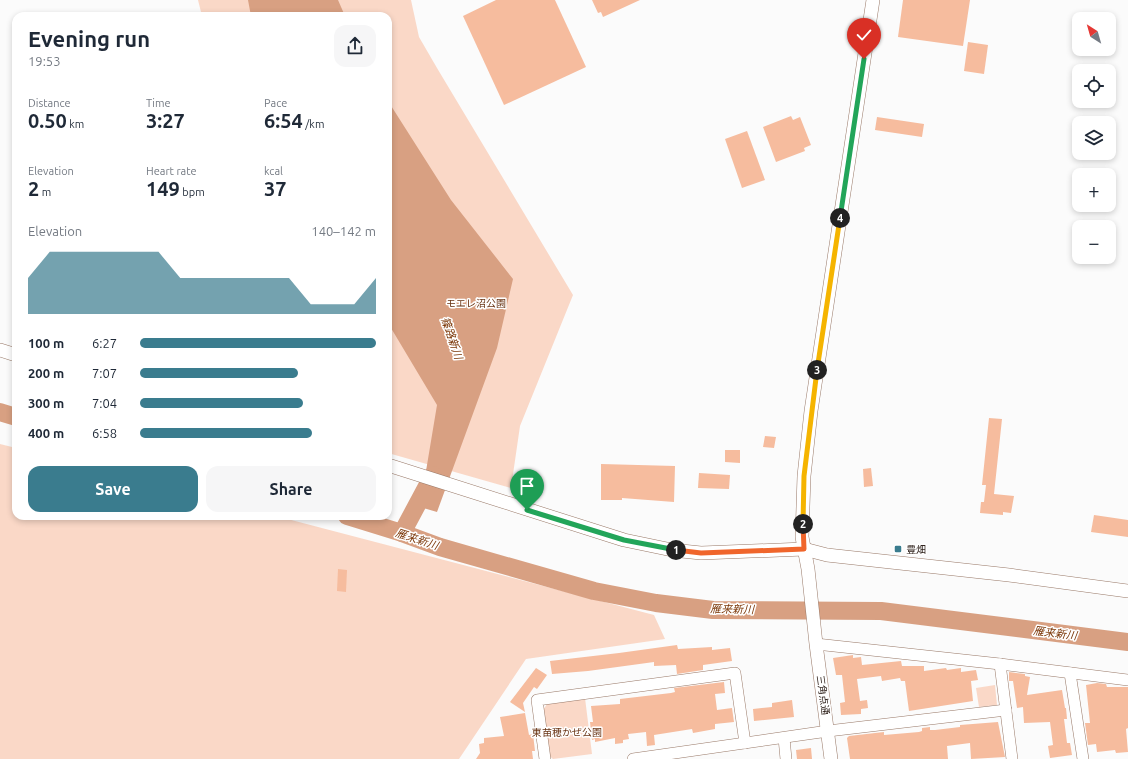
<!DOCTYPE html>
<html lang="en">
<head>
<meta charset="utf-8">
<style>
	:root { --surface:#fff; --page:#f6f6f7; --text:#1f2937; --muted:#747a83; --accent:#3a7c8e }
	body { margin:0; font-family:Ubuntu,"Noto Sans JP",sans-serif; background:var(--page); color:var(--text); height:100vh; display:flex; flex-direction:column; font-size:15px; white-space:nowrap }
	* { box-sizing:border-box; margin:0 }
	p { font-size:13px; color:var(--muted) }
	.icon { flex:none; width:22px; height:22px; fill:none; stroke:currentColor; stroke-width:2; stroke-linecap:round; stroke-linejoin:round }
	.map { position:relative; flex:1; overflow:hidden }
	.sheet { position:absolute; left:12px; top:12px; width:380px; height:508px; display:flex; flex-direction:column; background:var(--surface); border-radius:12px; box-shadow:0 2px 6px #0003 }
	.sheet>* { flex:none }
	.needle { width:26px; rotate:323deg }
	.buttons { position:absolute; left:1072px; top:12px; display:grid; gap:8px }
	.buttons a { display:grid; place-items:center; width:44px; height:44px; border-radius:8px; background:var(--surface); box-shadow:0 2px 6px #0003; font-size:20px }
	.pin { position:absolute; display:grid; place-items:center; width:34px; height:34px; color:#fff; margin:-41px -17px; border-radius:50% 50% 50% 0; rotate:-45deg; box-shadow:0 0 4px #0007 }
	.pin .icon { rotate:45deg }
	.km { position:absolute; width:20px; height:20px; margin:-10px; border-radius:50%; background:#222; color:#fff; font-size:11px; line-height:20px; text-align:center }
	.round { display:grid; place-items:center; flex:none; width:42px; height:42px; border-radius:12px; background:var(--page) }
	.overview { display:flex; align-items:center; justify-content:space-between; height:68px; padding:0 16px }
	h1 { font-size:22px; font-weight:700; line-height:30px }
	.figures { display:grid; grid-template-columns:repeat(3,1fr); gap:6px; height:68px; padding:4px 16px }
	.figures div { display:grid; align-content:center }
	.figures b { font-size:20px; font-weight:700 }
	.figures small { font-size:11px; font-weight:400 }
	.figures p { font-size:11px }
	.chart { height:112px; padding:8px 16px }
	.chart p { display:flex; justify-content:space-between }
	.chart svg { width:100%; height:72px; margin-top:4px; fill:var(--accent); opacity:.7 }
	.action { display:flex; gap:8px; margin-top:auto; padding:8px 16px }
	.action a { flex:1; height:46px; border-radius:12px; background:var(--accent); color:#fff; font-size:16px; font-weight:700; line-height:46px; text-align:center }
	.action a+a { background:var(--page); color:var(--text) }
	ul { padding:0 16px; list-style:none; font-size:13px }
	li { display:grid; grid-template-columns:64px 48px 1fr; align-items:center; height:30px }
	li i { height:10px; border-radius:5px; background:var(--accent) }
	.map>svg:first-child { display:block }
	.green { fill:#fad8c7 }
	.water { fill:#d8a082 }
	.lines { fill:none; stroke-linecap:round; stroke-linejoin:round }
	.river { stroke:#d8a082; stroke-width:18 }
	.building { fill:#f6bc9e }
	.minor-casing { stroke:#997968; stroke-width:12 }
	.tertiary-casing { stroke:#997968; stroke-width:14 }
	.minor { stroke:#fff; stroke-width:11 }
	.tertiary { stroke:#fff; stroke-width:13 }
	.split-1-casing { stroke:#fff; stroke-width:8 }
	.split-2-casing { stroke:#fff; stroke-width:8 }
	.split-3-casing { stroke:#fff; stroke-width:8 }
	.split-4-casing { stroke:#fff; stroke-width:8 }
	.split-5-casing { stroke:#fff; stroke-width:8 }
	.split-1 { stroke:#22a559; stroke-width:5 }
	.split-2 { stroke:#f0652b; stroke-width:5 }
	.split-3 { stroke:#f5b400; stroke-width:5 }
	.split-4 { stroke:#f5b400; stroke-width:5 }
	.split-5 { stroke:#22a559; stroke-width:5 }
	.poi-dot { fill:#3a7c8e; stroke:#fff; stroke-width:1.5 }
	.labels { text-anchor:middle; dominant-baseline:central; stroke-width:3; stroke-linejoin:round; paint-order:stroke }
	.park-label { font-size:10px; fill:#683313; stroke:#fff }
	.poi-label { font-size:10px; fill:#30231d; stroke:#fff; text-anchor:start }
	.street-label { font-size:10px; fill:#30231d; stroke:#fff }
	.water-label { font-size:11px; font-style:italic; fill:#7c3809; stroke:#fff }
</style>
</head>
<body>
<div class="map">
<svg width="1128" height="759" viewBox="0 0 1128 759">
	<rect width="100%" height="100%" fill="#fbfbfb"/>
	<g class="green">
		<polygon points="198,0 411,0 419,37 437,68 573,295 520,426 511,488 388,453 388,16 202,16"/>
		<polygon points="0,444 16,448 16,516 276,516 654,615 665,639 526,659 459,759 0,759"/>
		<polygon points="995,685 997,705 979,707 976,688"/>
		<polygon points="585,698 592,754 553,759 548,755 543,710 547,704"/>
	</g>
	<g class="water">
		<polygon points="248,0 338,0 345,16 251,16"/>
		<polygon points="388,101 451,200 513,279 497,348 437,512 420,507 437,405 388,323"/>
	</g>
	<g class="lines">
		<g class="river">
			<polyline points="0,412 16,417"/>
			<polyline points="347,516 402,533 440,547 594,591 656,603 713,610 881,611 1128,642"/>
			<polyline points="402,533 433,475"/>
		</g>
	</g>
	<g class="building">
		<polygon points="496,0 555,0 586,67 504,105 463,16"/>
		<polygon points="592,0 640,0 603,17 601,12 598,13"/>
		<polygon points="903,0 970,0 963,46 898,37"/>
		<polygon points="968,42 988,45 984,74 964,71"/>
		<polygon points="791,116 793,120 800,117 811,145 804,148 805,151 776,162 763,127"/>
		<polygon points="877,117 924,124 922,137 875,130"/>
		<polygon points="747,131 765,180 742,188 725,139"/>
		<polygon points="989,418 1002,419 994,494 1014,496 1011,513 1003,512 1003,515 980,513 981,502 984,502 986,485 982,485"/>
		<polygon points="765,436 776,437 774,448 763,447"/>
		<polygon points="725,450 740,450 740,463 725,462"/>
		<polygon points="601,464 675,466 674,502 622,498 622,500 601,500"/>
		<polygon points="871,468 873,486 864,487 863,469"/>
		<polygon points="699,473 730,475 729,489 698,488"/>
		<polygon points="1094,515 1128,520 1128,537 1091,532"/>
		<polygon points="338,569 347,570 346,592 337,591"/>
		<polygon points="677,645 678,649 712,647 712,650 730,648 732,661 703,665 703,670 677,674 676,665 654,666 654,662 588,671 552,674 550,661 619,653"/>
		<polygon points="853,655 853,658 861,657 862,665 901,661 902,666 924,666 924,671 946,668 947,670 961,668 961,672 976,670 978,680 971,681 973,701 909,711 905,681 901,681 900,678 882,681 881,676 857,679 860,701 867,700 868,708 861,709 861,714 841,715 840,703 845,702 842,675 836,675 833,658"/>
		<polygon points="536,668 547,675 537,689 534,687 523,703 525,712 510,702"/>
		<polygon points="1009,672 1025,674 1025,676 1030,677 1027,695 1062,690 1065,708 1066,708 1067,719 1064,719 1067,743 1070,743 1072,755 1050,758 1048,746 1053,745 1050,722 1024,723 1023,707 1017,708 1013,681 1009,681"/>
		<polygon points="724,682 725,693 715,694 717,710 732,708 734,722 715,724 715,729 693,733 692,729 654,735 655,745 647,746 646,732 628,734 629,739 623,740 623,743 615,744 615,738 595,742 595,739 592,740 590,722 593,722 591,706 620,704 620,699 671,693 675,692 674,688"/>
		<polygon points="1097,683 1106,684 1107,687 1128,687 1128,728 1126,729 1128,752 1116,753 1115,750 1097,752 1096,744 1088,745 1085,723 1090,723 1086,685"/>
		<polygon points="792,700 794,717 754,721 753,709 772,707 772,703"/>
		<polygon points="525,713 529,735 533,734 535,751 532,751 533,759 476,759 480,753 479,744 484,743 484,738 504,736 500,717"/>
		<polygon points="998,722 1005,757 971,759 970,743 947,746 948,759 850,759 847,738 849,736 884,732 884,735 919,732 922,731 922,728 930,727 930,730 935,730 960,727 960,725"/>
		<polygon points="811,748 812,759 797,759 796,750"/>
	</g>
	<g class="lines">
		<defs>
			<g id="minor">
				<polyline points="816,644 1000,664 1128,680"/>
				<polyline points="1000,664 1012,759"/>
				<polyline points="1070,673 1083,759"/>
				<polyline points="784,738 786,759"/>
				<polyline points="545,759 537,700 735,673 745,743"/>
				<polyline points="633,759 828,731 1006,710"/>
			</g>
			<g id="tertiary">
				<polyline points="0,350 16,355"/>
				<polyline points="388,465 624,540 672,550 701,553 804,549 827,555 1009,575 1128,591"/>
				<polyline points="831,759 816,644 808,569 802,537 804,476 811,411 873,0"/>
			</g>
		</defs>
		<use href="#minor" class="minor-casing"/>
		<use href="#tertiary" class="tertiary-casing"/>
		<use href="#minor" class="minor"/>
		<use href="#tertiary" class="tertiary"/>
	</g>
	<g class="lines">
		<defs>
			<polyline id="split-1" points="527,510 624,540 676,550"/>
			<polyline id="split-2" points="676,550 701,553 804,549 803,524"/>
			<polyline id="split-3" points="803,524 804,476 817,370"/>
			<polyline id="split-4" points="817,370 840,218"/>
			<polyline id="split-5" points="840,218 864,59"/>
		</defs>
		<use href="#split-1" class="split-1-casing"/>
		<use href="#split-2" class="split-2-casing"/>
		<use href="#split-3" class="split-3-casing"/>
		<use href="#split-4" class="split-4-casing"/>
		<use href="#split-5" class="split-5-casing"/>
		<use href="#split-1" class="split-1"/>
		<use href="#split-2" class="split-2"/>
		<use href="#split-3" class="split-3"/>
		<use href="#split-4" class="split-4"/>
		<use href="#split-5" class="split-5"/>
	</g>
	<rect class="poi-dot" x="894" y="545" width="8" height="8" rx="2"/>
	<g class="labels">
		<g class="park-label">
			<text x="476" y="303">モエレ沼公園</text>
			<text x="567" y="732">東苗穂かぜ公園</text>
		</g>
		<g class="poi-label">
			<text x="906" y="549">豊畑</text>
		</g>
		<g class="street-label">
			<text transform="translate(823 695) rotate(82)">三角点通</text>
		</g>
		<g class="water-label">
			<text transform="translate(452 338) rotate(71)">篠路新川</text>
			<text transform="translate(417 539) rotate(18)">雁来新川</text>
			<text transform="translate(732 609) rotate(1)">雁来新川</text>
			<text transform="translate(1055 633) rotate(7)">雁来新川</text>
		</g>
	</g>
</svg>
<div class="buttons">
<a><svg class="needle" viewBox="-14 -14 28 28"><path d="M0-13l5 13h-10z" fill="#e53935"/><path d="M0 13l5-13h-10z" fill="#747a83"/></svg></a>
<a><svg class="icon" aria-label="locate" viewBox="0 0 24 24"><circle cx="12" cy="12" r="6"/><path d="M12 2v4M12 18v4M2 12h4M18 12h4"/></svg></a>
<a><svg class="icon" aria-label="layers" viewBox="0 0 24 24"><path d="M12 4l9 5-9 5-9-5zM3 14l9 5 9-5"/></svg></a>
<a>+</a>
<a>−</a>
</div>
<div class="pin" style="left:527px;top:510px;background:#1e9e55"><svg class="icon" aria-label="arrive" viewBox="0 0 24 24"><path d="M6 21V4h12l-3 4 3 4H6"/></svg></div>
<div class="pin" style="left:864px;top:59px;background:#d93025"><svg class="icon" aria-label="check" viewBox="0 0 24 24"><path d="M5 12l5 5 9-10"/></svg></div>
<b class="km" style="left:676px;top:550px">1</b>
<b class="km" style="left:803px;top:524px">2</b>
<b class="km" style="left:817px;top:370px">3</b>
<b class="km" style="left:840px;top:218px">4</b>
<section class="sheet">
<div class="overview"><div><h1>Evening run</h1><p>19:53</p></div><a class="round"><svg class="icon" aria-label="share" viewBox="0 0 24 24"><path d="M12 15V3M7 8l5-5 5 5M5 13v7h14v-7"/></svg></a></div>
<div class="figures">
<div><p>Distance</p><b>0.50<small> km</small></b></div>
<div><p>Time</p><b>3:27</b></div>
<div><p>Pace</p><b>6:54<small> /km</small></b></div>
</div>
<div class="figures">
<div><p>Elevation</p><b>2<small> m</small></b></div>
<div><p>Heart rate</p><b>149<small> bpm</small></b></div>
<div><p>kcal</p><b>37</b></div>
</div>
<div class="chart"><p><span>Elevation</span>140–142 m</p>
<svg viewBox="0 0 160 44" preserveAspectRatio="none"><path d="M0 44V22L10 6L20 6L30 6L40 6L50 6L60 6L70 22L80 22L90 22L100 22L110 22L120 22L130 38L140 38L150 38L160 22V44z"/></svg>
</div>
<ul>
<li><b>100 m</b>6:27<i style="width:100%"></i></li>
<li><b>200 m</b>7:07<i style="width:67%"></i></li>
<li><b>300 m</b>7:04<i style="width:69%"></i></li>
<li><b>400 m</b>6:58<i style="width:73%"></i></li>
</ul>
<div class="action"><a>Save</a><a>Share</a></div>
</section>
</div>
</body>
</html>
